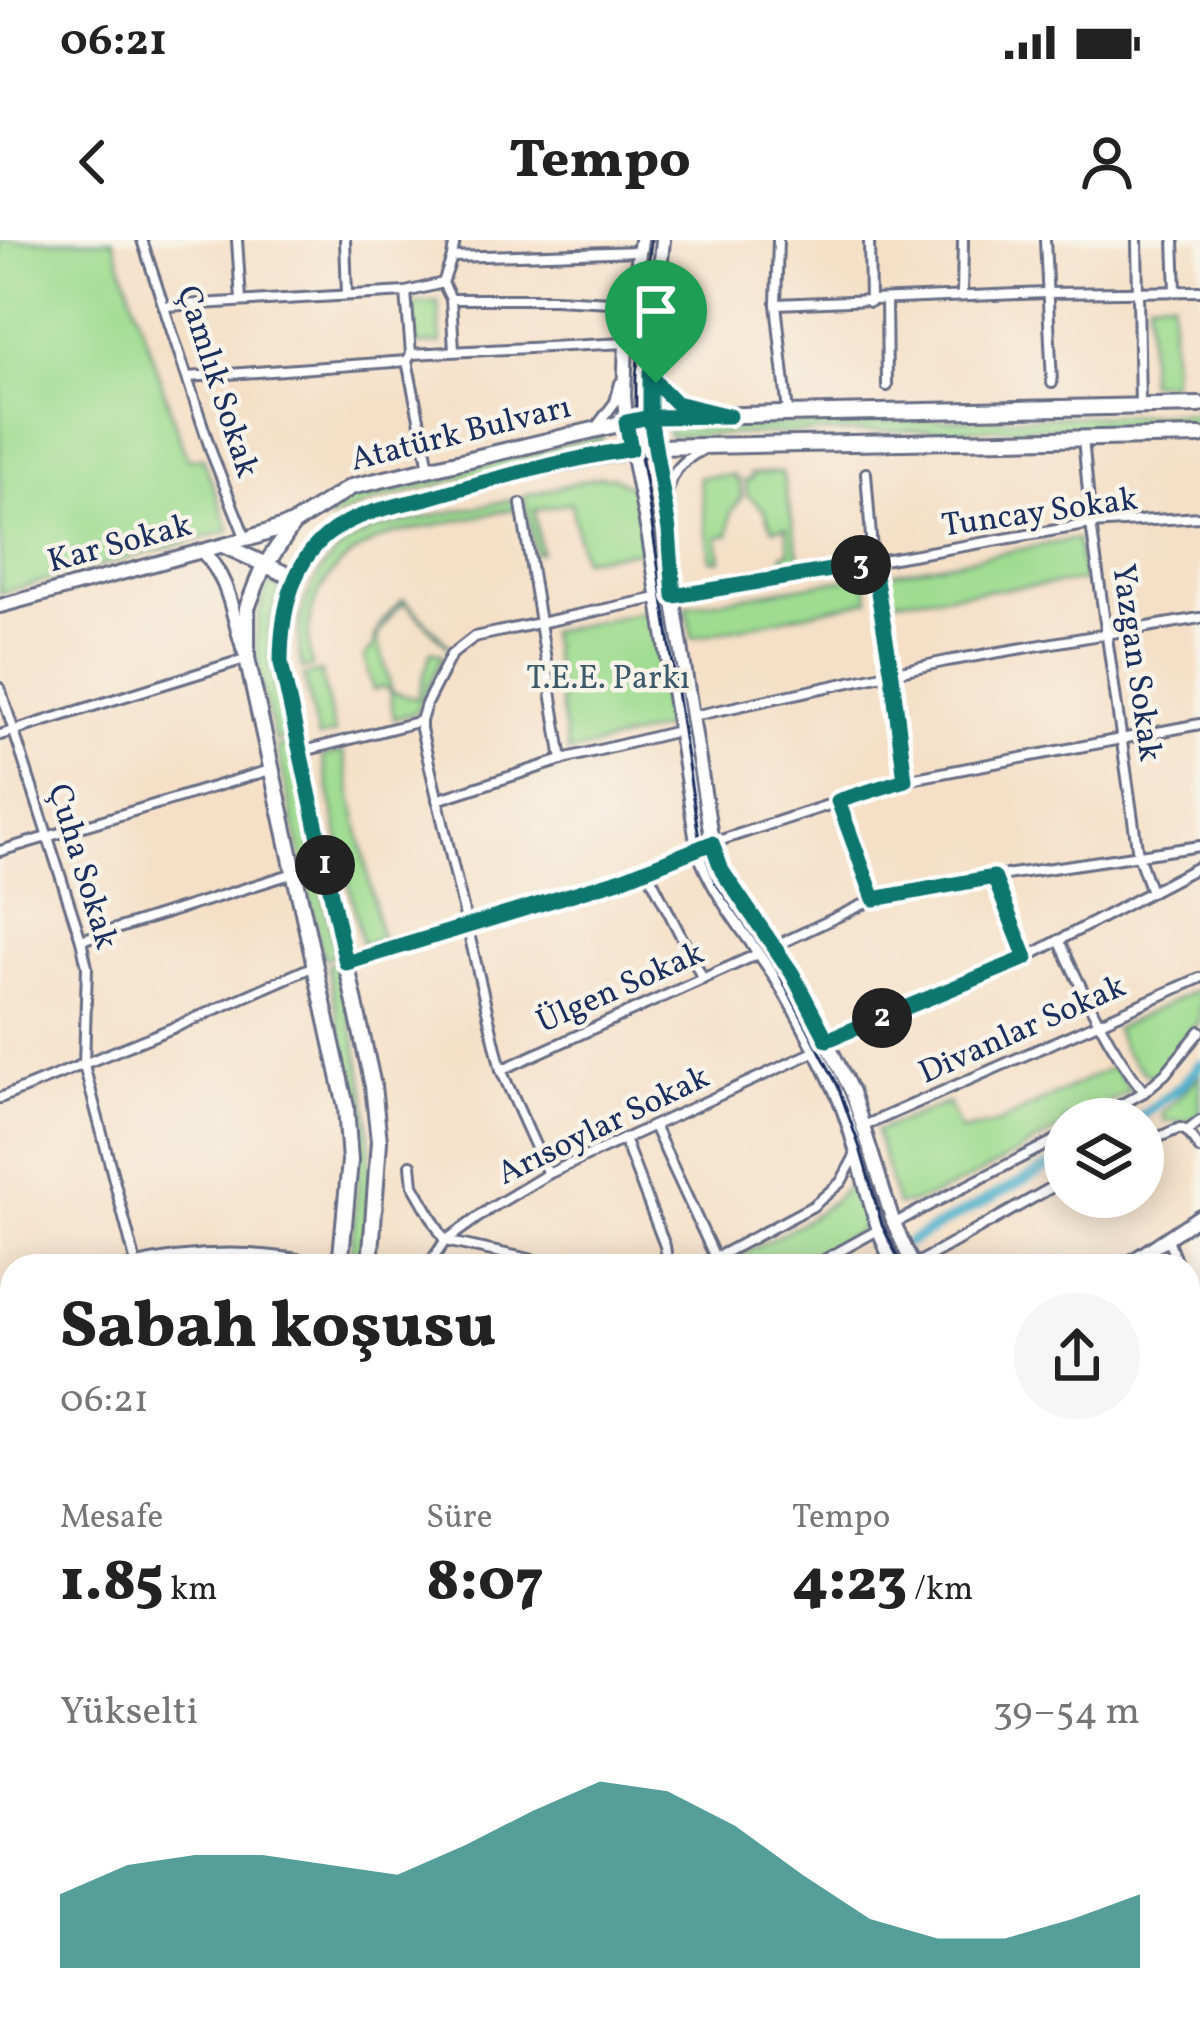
<!DOCTYPE html>
<html lang="tr">
<head>
<meta charset="utf-8">
<style>
	:root { --surface:#fff; --page:#f6f6f6; --text:#222; --muted:#767676; --accent:#0f766e }
	body { margin:0; font-family:Vollkorn,serif; background:var(--page); color:var(--text); height:100vh; display:flex; flex-direction:column; font-size:45px; white-space:nowrap }
	* { box-sizing:border-box; margin:0 }
	p { font-size:39px; color:var(--muted) }
	.icon { flex:none; width:66px; height:66px; fill:none; stroke:currentColor; stroke-width:2; stroke-linecap:round; stroke-linejoin:round }
	.map { position:relative; flex:1; overflow:hidden }
	.details { position:absolute; left:0px; top:1014px; width:1200px; height:771px; display:flex; flex-direction:column; background:var(--surface); border-radius:36px 36px 0 0; box-shadow:0 6px 30px #0003 }
	.details>* { flex:none }
	.controls { position:absolute; left:1044px; top:858px; display:grid; gap:24px }
	.controls a { display:grid; place-items:center; width:120px; height:120px; border-radius:50%; background:var(--surface); box-shadow:0 6px 30px #0003; font-size:60px }
	.pin { position:absolute; display:grid; place-items:center; width:102px; height:102px; color:#fff; margin:-123px -51px; border-radius:50% 50% 50% 0; rotate:-45deg; box-shadow:0 0 12px #0007 }
	.pin .icon { rotate:45deg }
	.km { position:absolute; width:60px; height:60px; margin:-30px; border-radius:50%; background:#222; color:#fff; font-size:33px; line-height:60px; text-align:center }
	.round { display:grid; place-items:center; flex:none; width:126px; height:126px; border-radius:63px; background:var(--page) }
	.overview { display:flex; align-items:center; justify-content:space-between; height:204px; padding:0 60px }
	h1 { font-size:66px; font-weight:800; line-height:90px }
	.figures { display:grid; grid-template-columns:repeat(3,1fr); gap:18px; height:204px; padding:12px 60px }
	.figures div { display:grid; align-content:center }
	.figures b { font-size:60px; font-weight:800 }
	.figures small { font-size:33px; font-weight:400 }
	.figures p { font-size:33px }
	.chart { height:336px; padding:24px 60px }
	.chart p { display:flex; justify-content:space-between }
	.chart svg { width:100%; height:216px; margin-top:12px; fill:var(--accent); opacity:.7 }
	.status { display:flex; justify-content:space-between; align-items:center; height:84px; padding:0 60px; background:var(--surface); direction:ltr }
	.status svg { height:33px; fill:currentColor }
	header { display:flex; justify-content:space-between; align-items:center; height:156px; padding:0 60px; background:var(--surface); font-size:54px; font-weight:800 }
	.map>svg:first-child { display:block }
	.green { fill:#9fdc90; stroke:#5d8677; stroke-width:3 }
	.lines { fill:none; stroke-linecap:round; stroke-linejoin:round }
	.canal { stroke:#4db0cc; stroke-width:10 }
	.street-casing { stroke:#676d83; stroke-width:14 }
	.secondary-casing { stroke:#676d83; stroke-width:18 }
	.primary-casing { stroke:#676d83; stroke-width:20 }
	.street { stroke:#fff; stroke-width:8 }
	.secondary { stroke:#fff; stroke-width:12 }
	.primary { stroke:#fff; stroke-width:14 }
	.tram { stroke:#1b2f5e; stroke-width:3 }
	.route-casing { stroke:#fff; stroke-width:24 }
	.route { stroke:#0f766e; stroke-width:15 }
	.labels { text-anchor:middle; dominant-baseline:central; stroke-width:9; stroke-linejoin:round; paint-order:stroke }
	.street-label { font-size:33px; fill:#1b2f5e; stroke:#f7f3e8 }
	.park-label { font-size:33px; fill:#3c5a6a; stroke:#f7f3e8 }
</style>
</head>
<body>
<div class="status"><b>06:21</b><svg viewBox="0 0 49 12"><path d="M0 12V9h3v3zM5 12V6h3v6zM10 12V3h3v9zM15 12V0h3v12zM26 1h20v11H26zM47 4h2v5h-2z"/></svg></div>
<header><svg class="icon" aria-label="back" viewBox="0 0 24 24"><path d="M15 5l-7 7 7 7"/></svg>Tempo<svg class="icon" aria-label="person" viewBox="0 0 24 24"><circle cx="12" cy="8" r="4"/><path d="M4 21q1-7 8-7t8 7"/></svg></header>
<div class="map">
<svg width="1200" height="1784" viewBox="0 0 1200 1784">
	<rect width="100%" height="100%" fill="#f7f3e8"/>
	<filter id="ink" filterUnits="userSpaceOnUse"><feTurbulence type="fractalNoise" baseFrequency=".00833" numOctaves="2"/><feDisplacementMap in="SourceGraphic" scale="24" xChannelSelector="R" yChannelSelector="G"/><feConvolveMatrix kernelMatrix="1 2 1 2 8 2 1 2 1" color-interpolation-filters="sRGB"/></filter>
	<filter id="wash" filterUnits="userSpaceOnUse"><feTurbulence type="fractalNoise" baseFrequency=".004" numOctaves="4" result="noise"/><feDisplacementMap in="SourceGraphic" scale="48" xChannelSelector="R" yChannelSelector="G"/><feGaussianBlur stdDeviation="2.7" result="paint"/><feColorMatrix in="noise" values="0 0 0 0 0 0 0 0 0 0 0 0 0 0 0 0 0 1.4 0 .05"/><feComposite in="paint" operator="in"/></filter>
	<g filter="url(#wash)">
		<rect width="100%" height="100%" fill="#f5e0c7"/>
		<g class="green">
			<polygon points="0,0 113,0 187,219 203,218 230,291 0,353"/>
			<polygon points="1172,59 1172,143 1148,142 1149,60"/>
			<polygon points="438,62 441,103 416,105 413,64"/>
			<polygon points="1200,173 1200,184 669,196 668,188"/>
			<polygon points="602,196 603,201 379,260 329,280 324,272 356,253"/>
			<polygon points="782,232 800,320 784,323 782,314 790,312 786,287 773,289 764,270 747,255 745,240 752,239 751,234"/>
			<polygon points="734,235 735,240 739,240 742,257 731,272 729,295 717,297 721,320 711,320 699,237"/>
			<polygon points="597,237 614,237 634,249 646,310 582,319 571,263 534,270 541,312 535,313 524,256"/>
			<path d="M 515,259 L 517,268 L 392,294 C 332,316 297,362 312,427 L 302,429 C 296,402 298,373 311,348 C 338,291 387,286 442,274 C 466,269 491,264 515,259 Z"/>
			<polygon points="1076,299 1085,341 891,360 887,334"/>
			<polygon points="865,336 869,360 692,398 686,366"/>
			<path d="M 268,344 L 281,348 C 278,358 273,368 271,377 C 263,415 279,461 288,498 L 275,501 C 266,461 250,413 259,373 C 261,363 265,353 268,344 Z"/>
			<path d="M 404,359 L 449,406 L 448,407 L 405,363 L 395,370 L 377,396 L 392,452 L 417,459 L 431,411 L 443,415 L 415,473 L 394,479 L 390,451 L 383,447 L 373,450 L 364,417 L 374,406 C 374,388 390,371 404,359 Z"/>
			<polygon points="654,369 665,488 568,513 549,392"/>
			<polygon points="321,432 335,494 318,498 304,436"/>
			<polygon points="290,504 335,716 324,718 277,507"/>
			<polygon points="343,512 381,699 362,704 322,517"/>
			<path d="M 337,723 C 348,774 363,825 368,878 C 373,927 366,977 360,1026 L 349,1026 L 358,945 L 359,877 L 327,725 Z"/>
			<polygon points="1200,748 1200,781 1161,831 1155,836 1145,834 1125,812 1115,789"/>
			<path d="M 1114,826 L 1130,851 L 1077,879 L 1065,879 L 1065,886 C 1023,908 942,961 897,965 L 876,891 L 948,863 L 960,891 L 996,884 Z"/>
			<polygon points="1200,835 1200,874 1192,880 1165,882 1162,874"/>
			<path d="M 858,934 L 870,985 L 789,1026 L 726,1026 C 735,1017 752,1009 766,1002 C 800,984 835,966 858,934 Z"/>
			<polygon points="1200,1514 1200,1626 1188,1626 1188,1516"/>
			<polygon points="112,1773 282,1773 281,1784 115,1784"/>
		</g>
		<g class="lines">
			<g class="canal">
				<polyline points="1138,879 1182,845 1200,824"/>
				<polyline points="907,1003 1065,918"/>
				<polyline points="862,1026 879,1016"/>
				<polyline points="0,1085 12,1082"/>
			</g>
		</g>
	</g>
	<g filter="url(#ink)">
		<g class="lines">
			<defs>
				<g id="street">
					<polyline points="142,0 212,214 246,299"/>
					<polyline points="237,0 241,60"/>
					<polyline points="345,0 347,54"/>
					<polyline points="778,0 776,64 788,173"/>
					<polyline points="869,0 870,62"/>
					<polyline points="1045,0 1052,143"/>
					<polyline points="1137,0 1140,166"/>
					<polyline points="1174,0 1176,51"/>
					<polyline points="452,17 640,11"/>
					<polyline points="443,43 451,59 555,59 630,63"/>
					<polyline points="406,52 411,114 407,121 429,227"/>
					<polyline points="962,56 963,0"/>
					<polyline points="451,59 454,110"/>
					<polyline points="886,61 887,146"/>
					<polyline points="776,64 1046,53 1200,51"/>
					<polyline points="165,66 406,52 443,43 452,17 455,0"/>
					<polyline points="411,114 625,103"/>
					<polyline points="188,137 407,121"/>
					<path d="M 653,138 C 665,157 677,164 698,171"/>
					<polyline points="597,186 615,162 620,143"/>
					<polyline points="1083,198 1091,284 1138,615 1151,652"/>
					<polyline points="866,233 873,323 905,540"/>
					<path d="M 667,259 C 668,236 680,221 701,211"/>
					<polyline points="521,264 562,520"/>
					<polyline points="674,356 1091,284 1200,277"/>
					<polyline points="0,448 81,700 87,727 84,825 136,1024"/>
					<polyline points="693,476 947,421 1200,378"/>
					<polyline points="0,495 245,419"/>
					<polyline points="300,512 421,481"/>
					<polyline points="437,560 571,517 678,491"/>
					<polyline points="838,561 875,659"/>
					<polyline points="0,611 270,530"/>
					<polyline points="647,630 703,739"/>
					<polyline points="995,637 1026,719"/>
					<polyline points="81,700 294,633"/>
					<path d="M 1059,700 C 1084,754 1107,805 1144,852"/>
					<polyline points="775,706 875,659 1012,634 1200,606"/>
					<polyline points="348,722 619,640 712,603 905,540 1200,484"/>
					<polyline points="827,799 1010,726 1200,626"/>
					<polyline points="501,830 760,713"/>
					<polyline points="0,858 180,785 314,726"/>
					<polyline points="1095,879 1144,852 1165,834 1200,791"/>
					<polyline points="654,886 719,1026"/>
					<polyline points="864,886 1200,738"/>
					<polyline points="1187,891 1200,909"/>
					<polyline points="1187,891 1200,881"/>
					<polyline points="624,899 665,1006 668,1026"/>
					<polyline points="1143,904 1180,888 1187,891"/>
					<polyline points="411,925 413,945 445,1001 562,1026"/>
					<polyline points="548,934 501,830 421,489 421,481 426,464 451,415 474,397 657,358"/>
					<polyline points="895,983 1065,895"/>
					<polyline points="1168,999 1178,1026"/>
					<polyline points="914,1025 1065,940"/>
					<path d="M 129,1026 C 196,1009 266,1010 334,1026"/>
					<polyline points="428,1026 445,1001 491,968 548,934 816,811"/>
					<polyline points="700,1026 813,966 841,942 856,914"/>
					<polyline points="813,1026 878,990"/>
					<polyline points="1188,1055 1200,1092"/>
					<polyline points="0,1061 12,1057"/>
					<polyline points="0,1108 12,1104"/>
					<polyline points="1188,1176 1200,1172"/>
					<polyline points="1188,1302 1200,1337"/>
					<polyline points="1188,1358 1200,1356"/>
					<polyline points="0,1448 12,1467"/>
					<polyline points="1188,1507 1200,1505"/>
					<polyline points="0,1544 12,1535"/>
					<polyline points="0,1573 12,1592"/>
					<polyline points="0,1623 12,1615"/>
					<polyline points="1188,1634 1200,1633"/>
					<polyline points="0,1741 12,1736"/>
					<polyline points="41,1773 47,1784"/>
					<polyline points="105,1773 108,1784"/>
					<polyline points="452,1773 460,1784"/>
					<polyline points="818,1773 821,1784"/>
					<polyline points="918,1773 922,1784"/>
					<polyline points="1018,1773 1021,1784"/>
					<polyline points="1121,1773 1124,1784"/>
					<polyline points="292,1784 293,1773"/>
					<polyline points="372,1784 372,1773"/>
					<polyline points="542,1784 542,1773"/>
					<polyline points="832,1784 867,1773"/>
					<polyline points="1139,1784 1176,1773"/>
				</g>
				<g id="secondary">
					<path d="M 641,0 L 626,103 L 624,155 L 626,182 L 649,297 L 698,608 C 715,658 753,699 780,743 C 799,774 816,809 832,842 C 860,901 865,967 894,1026"/>
					<polyline points="663,0 650,132 649,177 669,290 673,356 712,603 722,631 792,733 852,852 893,981 913,1026"/>
					<path d="M 202,311 C 232,342 231,375 245,413"/>
					<polyline points="0,366 253,297"/>
					<polyline points="1125,1026 1200,976"/>
					<polyline points="1188,1749 1200,1777"/>
					<polyline points="639,1784 640,1773"/>
					<polyline points="660,1784 662,1773"/>
				</g>
				<g id="primary">
					<polyline points="253,297 293,284"/>
					<polyline points="225,306 294,338"/>
					<polyline points="340,1026 350,921 346,867 247,418 247,368 261,332 293,284 351,247 649,177 1200,165"/>
					<path d="M 370,1026 L 379,901 L 373,846 L 281,423 C 281,377 289,328 326,296 C 353,273 395,267 428,257 C 503,237 577,218 653,207 L 1200,196"/>
					<polyline points="0,1354 12,1349"/>
					<polyline points="0,1387 12,1382"/>
				</g>
			</defs>
			<use href="#street" class="street-casing"/>
			<use href="#secondary" class="secondary-casing"/>
			<use href="#primary" class="primary-casing"/>
			<use href="#street" class="street"/>
			<use href="#secondary" class="secondary"/>
			<use href="#primary" class="primary"/>
			<g class="tram">
				<polyline points="651,0 636,138 636,179 699,598 715,642 776,728 838,846 860,908 882,985 902,1026"/>
				<polyline points="653,1784 654,1773"/>
			</g>
		</g>
	</g>
	<g class="lines" filter="url(#ink)">
		<defs>
			<path id="route" d="M 656,143 L 650,132 L 650,177 L 626,182 L 631,209 C 563,220 497,238 431,257 C 397,266 355,272 327,295 C 289,326 281,378 281,423 L 346,723 L 619,640 L 712,603 L 722,631 L 792,733 L 827,800 L 1026,718 L 994,637 L 874,659 L 838,561 L 905,540 L 892,435 L 873,323 L 674,356 L 669,290 L 650,177 L 729,176 L 676,163 L 656,143"/>
		</defs>
		<use href="#route" class="route-casing"/>
		<use href="#route" class="route"/>
	</g>
	<g class="labels">
		<g class="street-label">
			<text transform="translate(216 142) rotate(72)">Çamlık Sokak</text>
			<text transform="translate(461 195) rotate(-14)">Atatürk Bulvarı</text>
			<text transform="translate(1040 274) rotate(-8)">Tuncay Sokak</text>
			<text transform="translate(120 305) rotate(-15)">Kar Sokak</text>
			<text transform="translate(1135 423) rotate(82)">Yazgan Sokak</text>
			<text transform="translate(81 627) rotate(73)">Çuha Sokak</text>
			<text transform="translate(621 749) rotate(-24)">Ülgen Sokak</text>
			<text transform="translate(1023 791) rotate(-24)">Divanlar Sokak</text>
			<text transform="translate(604 887) rotate(-26)">Arısoylar Sokak</text>
		</g>
		<g class="park-label">
			<text x="608" y="440">T.E.E. Parkı</text>
		</g>
	</g>
</svg>
<div class="controls">
<a><svg class="icon" aria-label="layers" viewBox="0 0 24 24"><path d="M12 4l9 5-9 5-9-5zM3 14l9 5 9-5"/></svg></a>
</div>
<div class="pin" style="left:656px;top:143px;background:#1e9e55"><svg class="icon" aria-label="arrive" viewBox="0 0 24 24"><path d="M6 21V4h12l-3 4 3 4H6"/></svg></div>
<b class="km" style="left:325px;top:625px">1</b>
<b class="km" style="left:882px;top:778px">2</b>
<b class="km" style="left:861px;top:325px">3</b>
<section class="details">
<div class="overview"><div><h1>Sabah koşusu</h1><p>06:21</p></div><a class="round"><svg class="icon" aria-label="share" viewBox="0 0 24 24"><path d="M12 15V3M7 8l5-5 5 5M5 13v7h14v-7"/></svg></a></div>
<div class="figures">
<div><p>Mesafe</p><b>1.85<small> km</small></b></div>
<div><p>Süre</p><b>8:07</b></div>
<div><p>Tempo</p><b>4:23<small> /km</small></b></div>
</div>
<div class="chart"><p><span>Yükselti</span>39–54 m</p>
<svg viewBox="0 0 160 44" preserveAspectRatio="none"><path d="M0 44V29L10 23L20 21L30 21L40 23L50 25L60 19L70 12L80 6L90 8L100 15L110 25L120 34L130 38L140 38L150 34L160 29V44z"/></svg>
</div>
</section>
</div>
</body>
</html>
